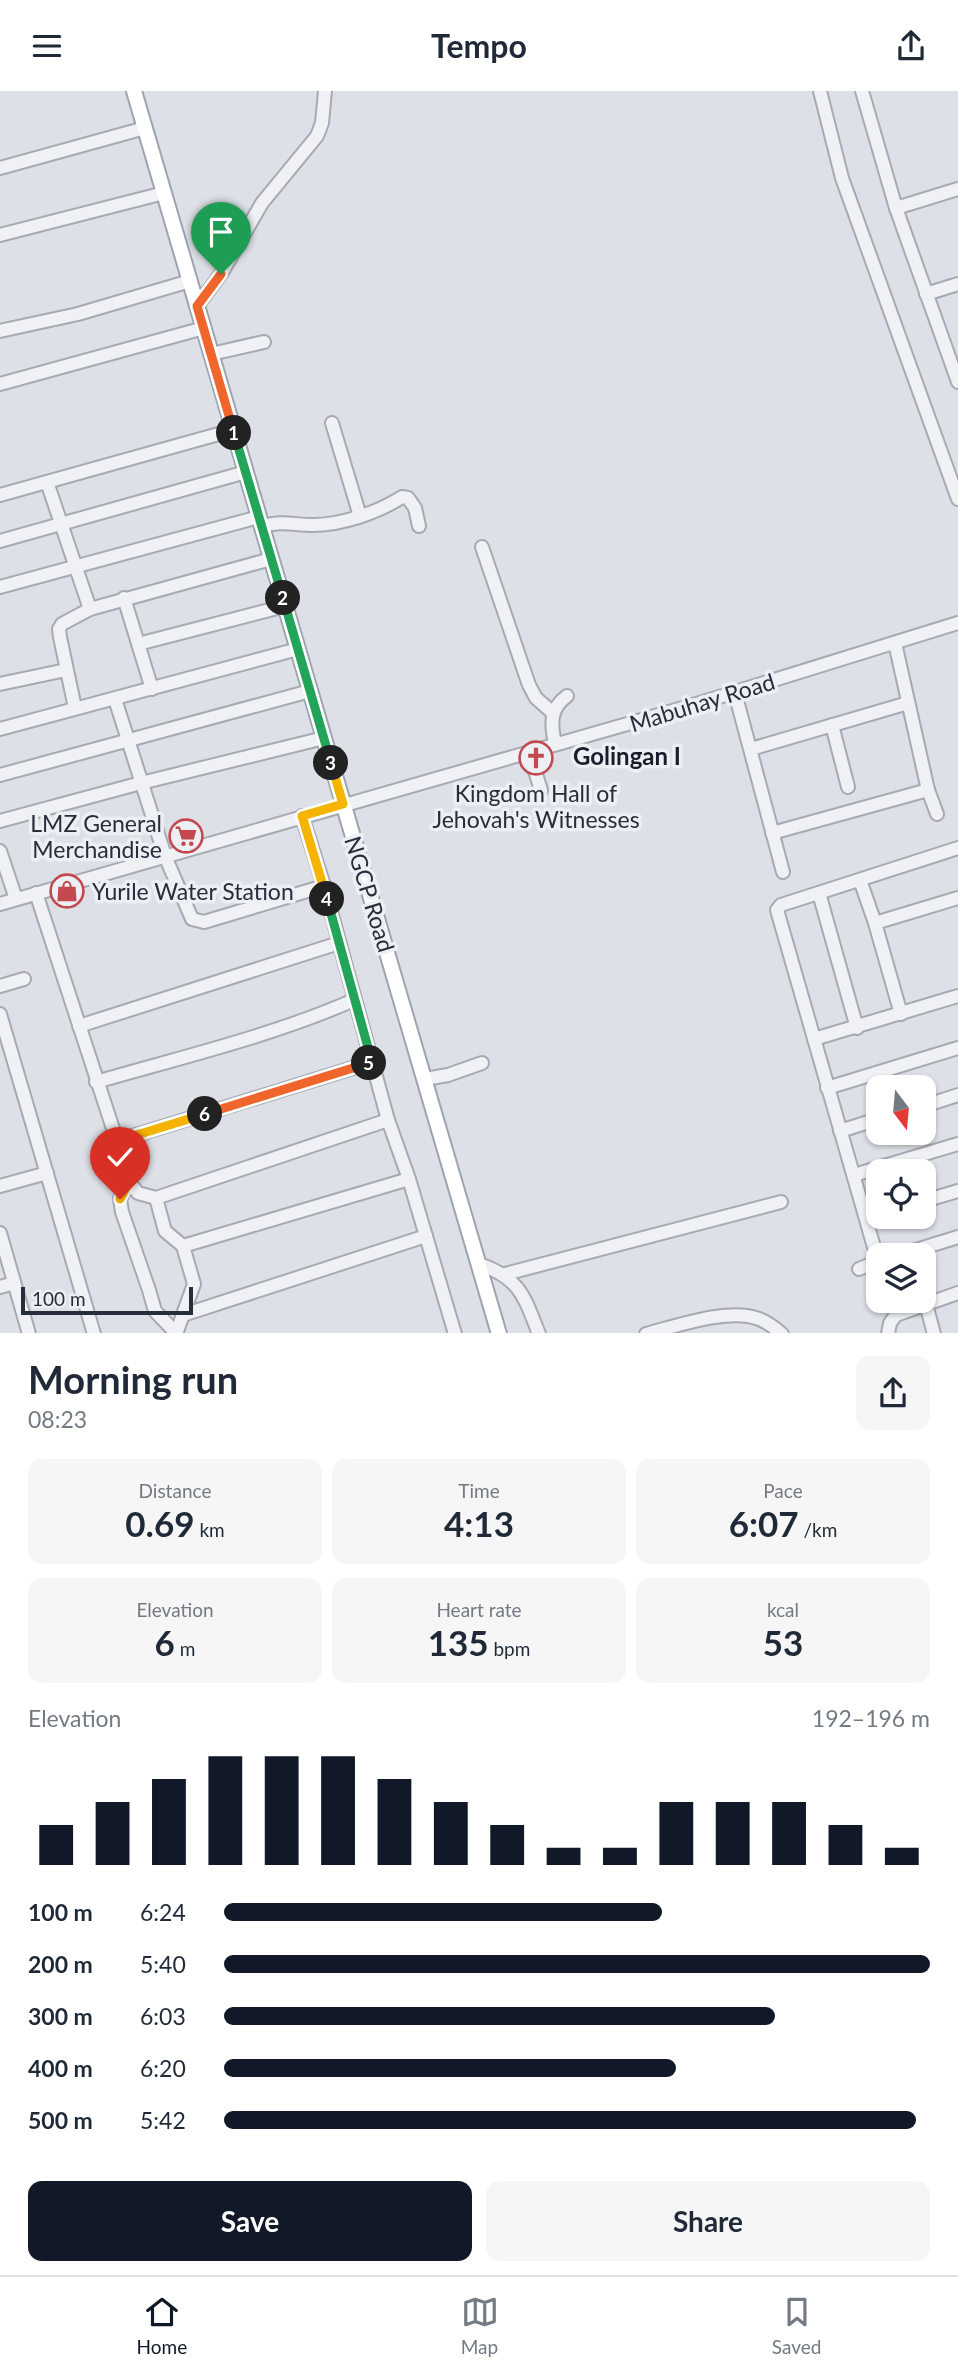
<!DOCTYPE html>
<html lang="en">
<head>
<meta charset="utf-8">
<style>
	:root { --surface:#fff; --page:#f6f6f7; --text:#1f2937; --muted:#747a83; --line:#e0e1e3; --accent:#111827 }
	body { margin:0; font-family:Lato,sans-serif; background:var(--page); color:var(--text); height:100vh; display:flex; flex-direction:column; font-size:26px; white-space:nowrap }
	* { box-sizing:border-box; margin:0 }
	p { font-size:23px; color:var(--muted) }
	.icon { flex:none; width:38px; height:38px; fill:none; stroke:currentColor; stroke-width:2; stroke-linecap:round; stroke-linejoin:round }
	.map { position:relative; height:1242px; overflow:hidden }
	.details { display:flex; flex-direction:column; background:var(--surface); flex:1 }
	.details>* { flex:none }
	.needle { width:46px; rotate:164deg }
	.buttons { position:absolute; left:866px; top:984px; display:grid; gap:14px }
	.buttons a { display:grid; place-items:center; width:70px; height:70px; border-radius:14px; background:var(--surface); box-shadow:0 2px 5px #0004; font-size:35px }
	.scale { position:absolute; left:21px; bottom:18px; width:172px; box-sizing:border-box; padding-left:7px; border:4px solid #282d3b; border-top:0; font-size:19px; line-height:24px; white-space:nowrap; color:#282d3b; -webkit-text-stroke:5px #eceff4; paint-order:stroke }
	.pin { position:absolute; display:grid; place-items:center; width:60px; height:60px; color:#fff; margin:-72px -30px; border-radius:50% 50% 50% 0; rotate:-45deg; box-shadow:0 0 7px #0007 }
	.pin .icon { rotate:45deg }
	.km { position:absolute; width:35px; height:35px; margin:-18px; border-radius:50%; background:#222; color:#fff; font-size:19px; line-height:35px; text-align:center }
	.round { display:grid; place-items:center; flex:none; width:74px; height:74px; border-radius:14px; background:var(--page) }
	.summary { display:flex; align-items:center; justify-content:space-between; height:119px; padding:0 28px }
	h1 { font-size:38px; font-weight:700; line-height:52px }
	.stats { display:grid; grid-template-columns:repeat(3,1fr); gap:10px; height:119px; padding:7px 28px }
	.stats div { display:grid; align-content:center; border-radius:14px; background:var(--page); text-align:center }
	.stats b { font-size:35px; font-weight:700 }
	.stats small { font-size:19px; font-weight:400 }
	.stats p { font-size:19px }
	.chart { height:196px; padding:14px 28px }
	.chart p { display:flex; justify-content:space-between }
	.chart svg { width:100%; height:126px; margin-top:7px; stroke:var(--accent); stroke-width:6 }
	.button { display:flex; gap:14px; margin-top:auto; padding:14px 28px }
	.button a { flex:1; height:80px; border-radius:14px; background:var(--accent); color:#fff; font-size:28px; font-weight:700; line-height:80px; text-align:center }
	.button a+a { background:var(--page); color:var(--text) }
	ul { padding:0 28px; list-style:none; font-size:23px }
	li { display:grid; grid-template-columns:112px 84px 1fr; align-items:center; height:52px }
	li i { height:18px; border-radius:9px; background:var(--accent) }
	header { display:flex; justify-content:space-between; align-items:center; height:91px; padding:0 28px; background:var(--surface); font-size:32px; font-weight:700 }
	.tab-bar { display:flex; justify-content:space-around; align-items:center; height:98px; border-top:2px solid var(--line); background:var(--surface); font-size:19px; color:var(--muted) }
	.tab-bar a { display:grid; justify-items:center; gap:4px }
	.tab-bar .selected { color:var(--accent) }
	.map>svg:first-child { display:block }
	.lines { fill:none; stroke-linecap:round; stroke-linejoin:round }
	.minor-casing { stroke:#a7aab3; stroke-width:16 }
	.major-casing { stroke:#9da3b1; stroke-width:18 }
	.minor { stroke:#eff1f4; stroke-width:12 }
	.major { stroke:#fff; stroke-width:14 }
	.split-1-casing { stroke:#fff; stroke-width:14 }
	.split-2-casing { stroke:#fff; stroke-width:14 }
	.split-3-casing { stroke:#fff; stroke-width:14 }
	.split-4-casing { stroke:#fff; stroke-width:14 }
	.split-5-casing { stroke:#fff; stroke-width:14 }
	.split-6-casing { stroke:#fff; stroke-width:14 }
	.split-7-casing { stroke:#fff; stroke-width:14 }
	.split-1 { stroke:#f0652b; stroke-width:9 }
	.split-2 { stroke:#22a559; stroke-width:9 }
	.split-3 { stroke:#22a559; stroke-width:9 }
	.split-4 { stroke:#f5b400; stroke-width:9 }
	.split-5 { stroke:#22a559; stroke-width:9 }
	.split-6 { stroke:#f0652b; stroke-width:9 }
	.split-7 { stroke:#f5b400; stroke-width:9 }
	.labels { text-anchor:middle; dominant-baseline:central; stroke-width:7; stroke-linejoin:round; paint-order:stroke }
	.street-label { font-size:23px; fill:#282d3b; stroke:#eceff4 }
	.poi-label { font-size:23px; fill:#282d3b; stroke:#eceff4 }
	.neighbourhood-label { font-size:24px; font-weight:bold; fill:#1a1e2c; stroke:#eceff4 }
</style>
</head>
<body>
<header><svg class="icon" aria-label="menu" viewBox="0 0 24 24"><path d="M4 6h16M4 12h16M4 18h16"/></svg>Tempo<svg class="icon" aria-label="share" viewBox="0 0 24 24"><path d="M12 15V3M7 8l5-5 5 5M5 13v7h14v-7"/></svg></header>
<div class="map">
<svg width="958" height="1243" viewBox="0 0 958 1243">
	<rect width="100%" height="100%" fill="#dde0e6"/>
	<g class="lines">
		<defs>
			<g id="minor">
				<polyline points="820,0 842,87 958,408"/>
				<polyline points="862,0 896,117 958,291"/>
				<polyline points="0,77 145,37"/>
				<polyline points="896,117 958,98"/>
				<polyline points="0,144 164,102"/>
				<polyline points="926,203 958,193"/>
				<polyline points="197,215 221,183 262,112 317,45 322,32 325,0"/>
				<polyline points="0,240 78,223 190,190"/>
				<polyline points="211,263 264,251"/>
				<polyline points="0,293 204,237"/>
				<polyline points="332,332 360,425"/>
				<polyline points="47,391 90,518"/>
				<polyline points="0,404 233,339"/>
				<path d="M 262,436 C 279,429 294,434 312,434 C 341,434 377,422 402,406 L 408,407 L 415,417 L 419,435"/>
				<polyline points="0,450 246,381"/>
				<polyline points="482,456 529,594 536,607 553,622"/>
				<polyline points="0,496 259,426"/>
				<polyline points="124,507 152,598"/>
				<polyline points="895,552 928,699 937,723"/>
				<polyline points="138,553 285,515"/>
				<polyline points="0,593 66,579"/>
				<polyline points="735,602 783,781"/>
				<polyline points="115,608 165,765 192,828 204,831 324,795"/>
				<polyline points="75,617 60,546 59,538 62,533 90,518 271,468"/>
				<polyline points="832,634 848,696"/>
				<polyline points="0,638 298,558"/>
				<path d="M 555,653 C 551,634 549,618 567,605"/>
				<polyline points="751,658 908,612"/>
				<polyline points="529,661 541,699"/>
				<polyline points="0,684 310,600"/>
				<polyline points="302,725 324,795 388,1029 409,1088 455,1243"/>
				<polyline points="0,730 141,692 324,647"/>
				<polyline points="772,742 928,699"/>
				<polyline points="0,760 16,808"/>
				<polyline points="860,789 875,832 901,923"/>
				<polyline points="36,802 117,1050 372,971"/>
				<polyline points="819,802 857,937"/>
				<polyline points="0,813 690,615 958,532"/>
				<polyline points="875,832 958,807"/>
				<polyline points="0,895 24,888"/>
				<polyline points="0,923 94,1243"/>
				<polyline points="79,935 339,852"/>
				<polyline points="814,948 958,905"/>
				<polyline points="425,988 448,984 482,972"/>
				<path d="M 96,991 C 182,966 272,945 354,909"/>
				<polyline points="827,997 958,957"/>
				<polyline points="924,1015 958,1004"/>
				<polyline points="840,1040 878,1028"/>
				<polyline points="117,1050 129,1091 138,1102 156,1107 388,1029"/>
				<polyline points="854,1084 958,1053"/>
				<polyline points="129,1091 120,1108 122,1121 149,1199 155,1220 176,1242"/>
				<polyline points="0,1095 47,1082"/>
				<polyline points="156,1107 165,1140 183,1155 194,1193 176,1243"/>
				<polyline points="924,1110 958,1100"/>
				<polyline points="0,1142 29,1243"/>
				<polyline points="183,1155 409,1088"/>
				<polyline points="900,1164 958,1146"/>
				<polyline points="878,1170 777,819 781,814 958,757"/>
				<path d="M 479,1173 C 520,1187 524,1205 539,1243"/>
				<polyline points="859,1178 878,1170"/>
				<polyline points="505,1183 781,1111"/>
				<polyline points="0,1196 14,1192"/>
				<polyline points="926,1213 934,1243"/>
				<polyline points="183,1224 426,1145"/>
				<path d="M 646,1243 C 676,1235 730,1216 759,1228 C 767,1231 775,1237 782,1243"/>
				<polyline points="888,1243 890,1232 896,1224 958,1202"/>
			</g>
			<polyline id="major" points="134,0 499,1243"/>
		</defs>
		<use href="#minor" class="minor-casing"/>
		<use href="#major" class="major-casing"/>
		<use href="#minor" class="minor"/>
		<use href="#major" class="major"/>
	</g>
	<g class="lines">
		<defs>
			<polyline id="split-1" points="221,183 197,215 234,342"/>
			<polyline id="split-2" points="234,342 283,507"/>
			<polyline id="split-3" points="283,507 331,672"/>
			<polyline id="split-4" points="327,808 302,725 343,713 331,672"/>
			<polyline id="split-5" points="327,808 372,971 369,972"/>
			<polyline id="split-6" points="205,1023 369,972"/>
			<polyline id="split-7" points="120,1108 129,1091 117,1050 205,1023"/>
		</defs>
		<use href="#split-1" class="split-1-casing"/>
		<use href="#split-2" class="split-2-casing"/>
		<use href="#split-3" class="split-3-casing"/>
		<use href="#split-4" class="split-4-casing"/>
		<use href="#split-5" class="split-5-casing"/>
		<use href="#split-6" class="split-6-casing"/>
		<use href="#split-7" class="split-7-casing"/>
		<use href="#split-1" class="split-1"/>
		<use href="#split-2" class="split-2"/>
		<use href="#split-3" class="split-3"/>
		<use href="#split-4" class="split-4"/>
		<use href="#split-5" class="split-5"/>
		<use href="#split-6" class="split-6"/>
		<use href="#split-7" class="split-7"/>
	</g>
	<defs>
		<symbol id="church-ring" viewBox="-11 -11 22 22"><circle r="9.5" fill="#eceff4" stroke="#c4494f" stroke-width="1.5"/><path d="M-1.2-6h2.4v3.5h3.3v2.4h-3.3V6h-2.4V-.1h-3.3v-2.4h3.3Z" fill="#c4494f"/></symbol>
		<symbol id="supermarket-ring" viewBox="-11 -11 22 22"><circle r="9.5" fill="#eceff4" stroke="#c4494f" stroke-width="1.5"/><path d="M-6-5.5h2.5l.6 2H6L4.5 2H-2.5L-4.4-4H-6ZM-1.5 3.2a1.3 1.3 0 1 0 .1 0ZM3 3.2a1.3 1.3 0 1 0 .1 0Z" fill="#c4494f"/></symbol>
		<symbol id="shop-ring" viewBox="-11 -11 22 22"><circle r="9.5" fill="#eceff4" stroke="#c4494f" stroke-width="1.5"/><path d="M-5-2.5h2.3a2.7 3.5 0 0 1 5.4 0H5L5.5 6h-11ZM-1.5-2.5h3a1.5 2.3 0 0 0-3 0Z" fill="#c4494f"/></symbol>
	</defs>
	<g fill-rule="evenodd">
		<use href="#church-ring" x="517" y="648" width="38" height="38"/>
		<use href="#supermarket-ring" x="167" y="726" width="38" height="38"/>
		<use href="#shop-ring" x="48" y="781" width="38" height="38"/>
	</g>
	<g class="labels">
		<g class="street-label">
			<text transform="translate(702 611) rotate(-17)">Mabuhay Road</text>
			<text transform="translate(370 803) rotate(73)">NGCP Road</text>
		</g>
		<g class="poi-label">
			<text x="536" y="702">Kingdom Hall of<tspan x="536" dy="26">Jehovah's Witnesses</tspan></text>
			<text x="162" y="732" text-anchor="end">LMZ General<tspan x="162" dy="26">Merchandise</tspan></text>
			<text x="92" y="800" text-anchor="start">Yurile Water Station</text>
		</g>
		<g class="neighbourhood-label">
			<text x="627" y="664">Golingan I</text>
		</g>
	</g>
</svg>
<div class="buttons">
<a><svg class="needle" viewBox="-14 -14 28 28"><path d="M0-13l5 13h-10z" fill="#e53935"/><path d="M0 13l5-13h-10z" fill="#747a83"/></svg></a>
<a><svg class="icon" aria-label="locate" viewBox="0 0 24 24"><circle cx="12" cy="12" r="6"/><path d="M12 2v4M12 18v4M2 12h4M18 12h4"/></svg></a>
<a><svg class="icon" aria-label="layers" viewBox="0 0 24 24"><path d="M12 4l9 5-9 5-9-5zM3 14l9 5 9-5"/></svg></a>
</div>
<div class="scale">100 m</div>
<div class="pin" style="left:221px;top:183px;background:#1e9e55"><svg class="icon" aria-label="arrive" viewBox="0 0 24 24"><path d="M6 21V4h12l-3 4 3 4H6"/></svg></div>
<div class="pin" style="left:120px;top:1108px;background:#d93025"><svg class="icon" aria-label="check" viewBox="0 0 24 24"><path d="M5 12l5 5 9-10"/></svg></div>
<b class="km" style="left:234px;top:342px">1</b>
<b class="km" style="left:283px;top:507px">2</b>
<b class="km" style="left:331px;top:672px">3</b>
<b class="km" style="left:327px;top:808px">4</b>
<b class="km" style="left:369px;top:972px">5</b>
<b class="km" style="left:205px;top:1023px">6</b>
</div>
<section class="details">
<div class="summary"><div><h1>Morning run</h1><p>08:23</p></div><a class="round"><svg class="icon" aria-label="share" viewBox="0 0 24 24"><path d="M12 15V3M7 8l5-5 5 5M5 13v7h14v-7"/></svg></a></div>
<div class="stats">
<div><p>Distance</p><b>0.69<small> km</small></b></div>
<div><p>Time</p><b>4:13</b></div>
<div><p>Pace</p><b>6:07<small> /km</small></b></div>
</div>
<div class="stats">
<div><p>Elevation</p><b>6<small> m</small></b></div>
<div><p>Heart rate</p><b>135<small> bpm</small></b></div>
<div><p>kcal</p><b>53</b></div>
</div>
<div class="chart"><p><span>Elevation</span>192–196 m</p>
<svg viewBox="0 0 160 44" preserveAspectRatio="none"><path d="M5 44V30M15 44V22M25 44V14M35 44V6M45 44V6M55 44V6M65 44V14M75 44V22M85 44V30M95 44V38M105 44V38M115 44V22M125 44V22M135 44V22M145 44V30M155 44V38"/></svg>
</div>
<ul>
<li><b>100 m</b>6:24<i style="width:62%"></i></li>
<li><b>200 m</b>5:40<i style="width:100%"></i></li>
<li><b>300 m</b>6:03<i style="width:78%"></i></li>
<li><b>400 m</b>6:20<i style="width:64%"></i></li>
<li><b>500 m</b>5:42<i style="width:98%"></i></li>
</ul>
<div class="button"><a>Save</a><a>Share</a></div>
</section>
<nav class="tab-bar">
<a class="selected"><svg class="icon" aria-label="home" viewBox="0 0 24 24"><path d="M3 11l9-7 9 7M6 9v11h12V9"/></svg>Home</a>
<a><svg class="icon" aria-label="map" viewBox="0 0 24 24"><path d="M3 6l6-2 6 2 6-2v14l-6 2-6-2-6 2zM9 4v14M15 6v14"/></svg>Map</a>
<a><svg class="icon" aria-label="saved" viewBox="0 0 24 24"><path d="M7 4h10v16l-5-4-5 4z"/></svg>Saved</a>
</nav>
</body>
</html>
